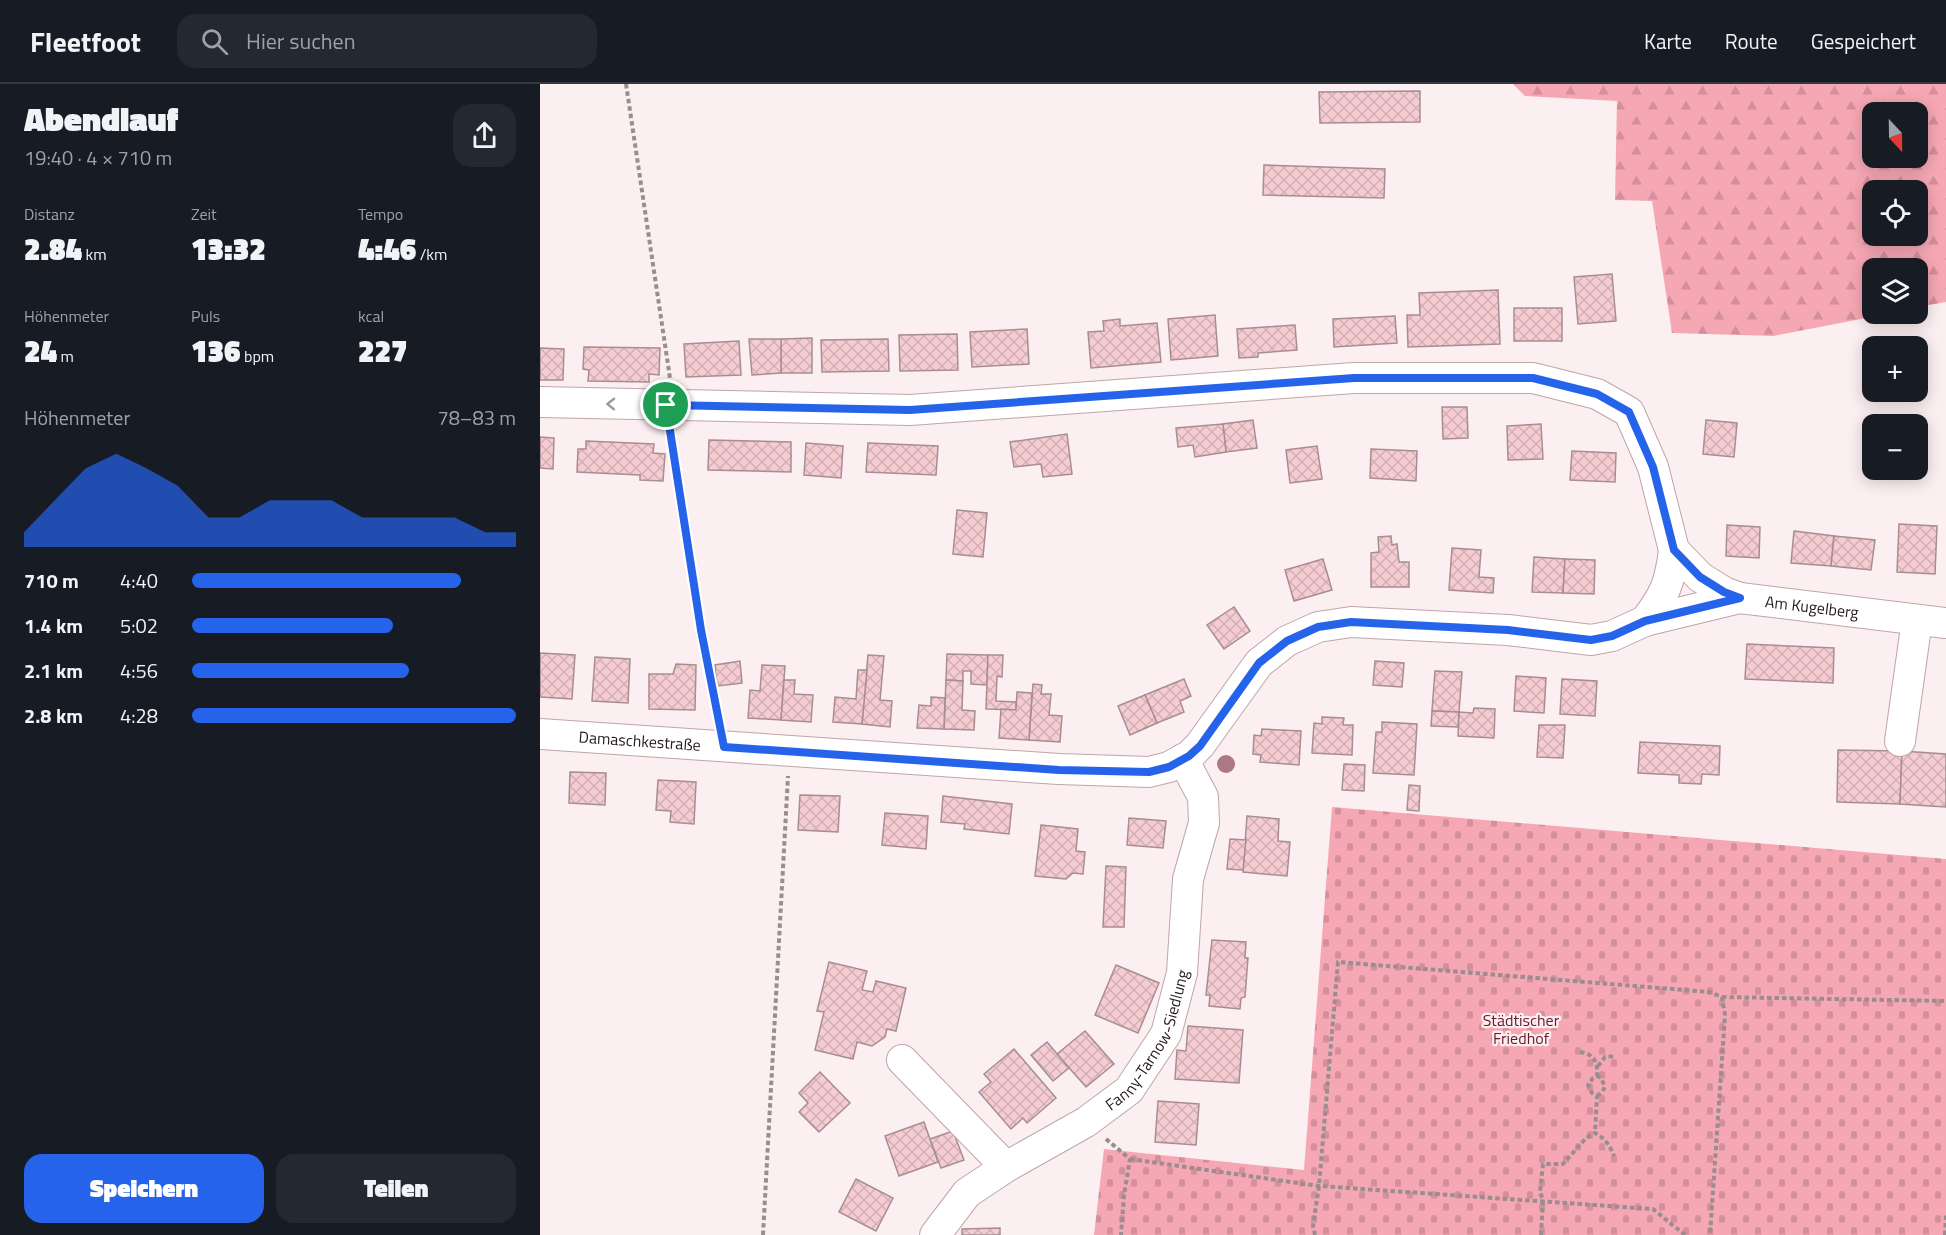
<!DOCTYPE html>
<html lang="de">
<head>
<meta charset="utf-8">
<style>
	:root { --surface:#171b24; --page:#242831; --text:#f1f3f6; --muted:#9ea1a6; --line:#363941; --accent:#2563eb }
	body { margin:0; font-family:"Titillium Web",sans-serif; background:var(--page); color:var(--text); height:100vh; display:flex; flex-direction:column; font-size:22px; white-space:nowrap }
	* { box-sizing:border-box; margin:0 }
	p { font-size:20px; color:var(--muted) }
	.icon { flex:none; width:33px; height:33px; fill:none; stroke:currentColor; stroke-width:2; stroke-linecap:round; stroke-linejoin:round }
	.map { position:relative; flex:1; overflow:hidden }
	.details { display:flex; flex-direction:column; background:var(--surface); width:540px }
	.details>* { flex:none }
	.needle { width:39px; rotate:158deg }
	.controls { position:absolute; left:1322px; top:18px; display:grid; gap:12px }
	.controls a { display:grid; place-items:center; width:66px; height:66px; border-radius:12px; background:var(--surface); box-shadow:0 3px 15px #0003; font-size:30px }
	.pin { position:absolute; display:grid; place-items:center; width:51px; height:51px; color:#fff; margin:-26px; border:3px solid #fff; border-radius:50%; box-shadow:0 2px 6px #0007 }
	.round { display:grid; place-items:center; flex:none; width:63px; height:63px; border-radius:18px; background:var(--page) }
	.summary { display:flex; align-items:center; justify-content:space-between; height:102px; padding:0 24px }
	h1 { font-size:33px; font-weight:800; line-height:45px }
	.metrics { display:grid; grid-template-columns:repeat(3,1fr); gap:9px; height:102px; padding:6px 24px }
	.metrics div { display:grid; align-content:center }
	.metrics b { font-size:30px; font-weight:800 }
	.metrics small { font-size:16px; font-weight:400 }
	.metrics p { font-size:16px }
	.chart { height:168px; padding:12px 24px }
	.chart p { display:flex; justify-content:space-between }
	.chart svg { width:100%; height:108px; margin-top:6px; fill:var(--accent); opacity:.7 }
	.action { display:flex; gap:12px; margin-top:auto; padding:12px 24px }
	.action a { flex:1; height:69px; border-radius:18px; background:var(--accent); color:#fff; font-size:24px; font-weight:800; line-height:69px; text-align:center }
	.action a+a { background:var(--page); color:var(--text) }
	ul { padding:0 24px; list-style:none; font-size:20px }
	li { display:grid; grid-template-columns:96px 72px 1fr; align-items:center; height:45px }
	li i { height:15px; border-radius:8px; background:var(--accent) }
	header { display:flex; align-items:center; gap:36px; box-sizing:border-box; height:84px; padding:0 30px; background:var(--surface); border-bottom:2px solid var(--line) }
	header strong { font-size:28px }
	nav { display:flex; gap:33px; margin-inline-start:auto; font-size:21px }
	.search { width:420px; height:54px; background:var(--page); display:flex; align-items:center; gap:15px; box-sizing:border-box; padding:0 21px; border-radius:18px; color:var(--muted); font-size:22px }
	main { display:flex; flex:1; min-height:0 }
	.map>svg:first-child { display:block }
	.forest { fill:url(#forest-firs); fill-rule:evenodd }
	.cemetery { fill:url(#cemetery-stones) }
	.building { fill:url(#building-cross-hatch); stroke:#a88d91; stroke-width:1.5 }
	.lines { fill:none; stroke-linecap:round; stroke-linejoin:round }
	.minor-casing { stroke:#c0a4a8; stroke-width:32 }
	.path { stroke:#998d8f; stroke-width:4; stroke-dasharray:4.5 3; stroke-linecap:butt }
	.minor { stroke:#fff; stroke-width:30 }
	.tree { fill:#ac7886 }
	.oneway { stroke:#9d9899 }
	.route-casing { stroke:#fff; stroke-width:12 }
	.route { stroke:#2563eb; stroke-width:8 }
	.labels { text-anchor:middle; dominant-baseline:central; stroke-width:4.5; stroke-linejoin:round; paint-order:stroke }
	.street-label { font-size:16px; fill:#261b1d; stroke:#fceff1 }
	.park-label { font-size:16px; fill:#6a172f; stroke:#fceff1 }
</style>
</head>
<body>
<header>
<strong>Fleetfoot</strong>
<div class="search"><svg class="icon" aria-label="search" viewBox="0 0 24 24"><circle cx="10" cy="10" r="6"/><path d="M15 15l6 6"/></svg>Hier suchen</div>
<nav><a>Karte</a><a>Route</a><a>Gespeichert</a></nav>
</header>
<main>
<section class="details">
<div class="summary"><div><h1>Abendlauf</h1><p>19:40 · 4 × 710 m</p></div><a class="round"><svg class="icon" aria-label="share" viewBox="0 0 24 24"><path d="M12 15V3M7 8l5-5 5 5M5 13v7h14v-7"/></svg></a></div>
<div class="metrics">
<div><p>Distanz</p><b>2.84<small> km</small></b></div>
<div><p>Zeit</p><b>13:32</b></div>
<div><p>Tempo</p><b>4:46<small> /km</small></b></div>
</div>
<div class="metrics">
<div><p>Höhenmeter</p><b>24<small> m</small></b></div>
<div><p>Puls</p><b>136<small> bpm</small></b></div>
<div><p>kcal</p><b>227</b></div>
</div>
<div class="chart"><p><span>Höhenmeter</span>78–83 m</p>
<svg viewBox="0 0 160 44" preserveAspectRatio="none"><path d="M0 44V38L10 25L20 12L30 6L40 12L50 19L60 32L70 32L80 25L90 25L100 25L110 32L120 32L130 32L140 32L150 38L160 38V44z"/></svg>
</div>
<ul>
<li><b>710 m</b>4:40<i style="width:83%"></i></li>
<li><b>1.4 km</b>5:02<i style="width:62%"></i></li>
<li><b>2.1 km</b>4:56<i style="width:67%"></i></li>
<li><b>2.8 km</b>4:28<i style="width:100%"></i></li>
</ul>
<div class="action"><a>Speichern</a><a>Teilen</a></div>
</section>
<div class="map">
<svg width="1406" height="1151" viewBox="0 0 1406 1151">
	<defs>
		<pattern id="forest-firs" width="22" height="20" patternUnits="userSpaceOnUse" patternTransform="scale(1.5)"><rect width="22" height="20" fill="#f6a7b4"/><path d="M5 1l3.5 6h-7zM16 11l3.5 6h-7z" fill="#d38f9a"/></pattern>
		<pattern id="cemetery-stones" width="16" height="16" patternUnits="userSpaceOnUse" patternTransform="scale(1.5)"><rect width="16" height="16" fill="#f6a7b4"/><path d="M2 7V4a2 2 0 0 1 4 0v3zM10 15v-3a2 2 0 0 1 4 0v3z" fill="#d38f9a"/></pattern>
		<pattern id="building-cross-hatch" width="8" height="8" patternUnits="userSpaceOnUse" patternTransform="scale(1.5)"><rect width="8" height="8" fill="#f5ccd2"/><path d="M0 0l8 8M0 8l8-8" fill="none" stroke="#d2afb4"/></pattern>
	</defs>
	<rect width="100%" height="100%" fill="#fceff1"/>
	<path class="forest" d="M 973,0 L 1406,0 L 1406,218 L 1377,223 L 1377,184 L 1332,184 L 1332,230 L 1347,230 L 1233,252 L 1132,249 L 1112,117 L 1075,116 L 1077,17 L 985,12 ZM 1332,28 L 1377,28 L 1377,74 L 1332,74 ZM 1332,106 L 1377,106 L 1377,152 L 1332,152 Z"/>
	<polygon class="cemetery" points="792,723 1406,775 1406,1151 554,1151 564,1065 764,1086"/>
	<g class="building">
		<polygon points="880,7 880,38 780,39 779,8"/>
		<polygon points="724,81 845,85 844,114 723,111"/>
		<polygon points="1072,190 1076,237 1038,240 1034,193"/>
		<polygon points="958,206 960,260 868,263 867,231 880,231 879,209"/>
		<rect x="974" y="224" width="48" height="33"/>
		<polygon points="675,231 678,272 631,276 628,235"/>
		<polygon points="855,232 857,259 794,263 793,235"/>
		<polygon points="580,235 580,242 617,239 621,278 551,284 548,248 564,247 563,237"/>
		<polygon points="755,241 757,266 718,269 718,273 699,274 697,245"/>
		<polygon points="487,245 489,280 432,283 430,248"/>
		<polygon points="417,250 418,286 360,287 359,251"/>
		<polygon points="272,254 272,289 241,289 241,255"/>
		<polygon points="209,255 241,255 241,289 212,291"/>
		<polygon points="348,255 349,287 282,288 281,256"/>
		<polygon points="199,257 201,291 146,293 144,260"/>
		<polygon points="44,263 120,264 119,291 109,290 109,298 48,297 49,286 43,285"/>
		<polygon points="0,264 24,265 23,296 0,296"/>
		<polygon points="902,323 927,323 928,354 903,355"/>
		<polygon points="713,336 717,364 686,368 683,340"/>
		<polygon points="1166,336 1197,339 1194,373 1163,370"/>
		<polygon points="683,340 686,368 655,373 653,361 638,363 636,344"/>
		<polygon points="1001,340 1003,375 968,376 967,342"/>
		<polygon points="527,350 532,390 503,393 501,380 474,383 470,358"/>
		<polygon points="0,353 14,354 13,385 0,384"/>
		<polygon points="169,356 251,358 251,388 168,386"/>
		<polygon points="46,357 114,360 113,369 125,370 123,397 100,396 100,391 37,388 38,365 46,365"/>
		<polygon points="266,359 303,362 301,394 264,391"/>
		<polygon points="328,359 398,362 396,391 326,388"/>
		<polygon points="777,362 782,395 750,399 746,366"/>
		<polygon points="831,365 877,367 876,397 830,394"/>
		<polygon points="1032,367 1076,369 1075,398 1030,396"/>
		<polygon points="417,426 447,429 443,473 413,470"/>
		<polygon points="1359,440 1397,442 1395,490 1357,488"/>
		<polygon points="1187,441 1220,443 1219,474 1186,472"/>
		<polygon points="1254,447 1294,452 1291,482 1251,479"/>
		<polygon points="851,452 852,461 857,460 859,478 869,478 869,503 831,503 831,469 839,468 838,453"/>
		<polygon points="1294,452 1335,456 1331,486 1291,482"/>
		<polygon points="912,464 941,466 939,493 954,494 953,509 909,506"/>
		<polygon points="994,473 1025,475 1023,509 992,508"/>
		<polygon points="783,475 792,506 754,517 745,486"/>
		<polygon points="1025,475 1055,476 1054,510 1023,509"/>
		<polygon points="694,523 710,547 684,565 667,541"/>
		<polygon points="1207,560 1294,564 1293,599 1205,595"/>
		<polygon points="0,569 35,571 32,615 0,613"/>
		<polygon points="407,570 448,571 447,601 431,600 431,587 423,587 423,597 406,596"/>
		<polygon points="328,571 344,572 340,616 352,617 350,643 322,640"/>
		<polygon points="448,571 463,571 462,593 457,592 456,617 476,618 476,626 446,625"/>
		<polygon points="55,573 90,575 88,619 52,617"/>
		<polygon points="200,577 202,599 177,602 175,581"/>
		<polygon points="835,577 864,579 862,603 833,601"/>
		<polygon points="136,580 156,581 155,626 109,625 109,590 133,590"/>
		<polygon points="222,581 245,582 241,636 208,634 210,606 220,607"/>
		<polygon points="318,586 327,586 322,640 293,638 295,613 316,615"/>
		<polygon points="895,587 922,588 919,628 892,627"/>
		<polygon points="976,592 1006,594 1004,629 974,627"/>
		<polygon points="644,595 651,612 640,617 644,628 617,639 605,611"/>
		<polygon points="1022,595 1057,597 1055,632 1020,630"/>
		<polygon points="244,596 255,596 254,610 273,611 271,638 241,636"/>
		<polygon points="406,596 423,597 422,626 435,627 434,646 404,645"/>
		<polygon points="493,600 502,601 501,610 511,610 509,631 522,632 520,658 489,656"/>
		<polygon points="477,608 492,609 489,656 459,654 461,625 476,626"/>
		<polygon points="605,611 617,639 590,651 578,622"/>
		<polygon points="391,613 405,614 404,645 377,644 379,621 391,622"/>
		<polygon points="934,624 955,625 954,654 918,652 919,628 933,629"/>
		<polygon points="892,627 919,628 918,643 891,642"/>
		<polygon points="782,633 804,634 803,641 813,641 812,671 772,669 774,639 782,640"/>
		<polygon points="842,638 877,640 874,691 833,689 836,648 842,648"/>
		<polygon points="999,641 1025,641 1023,674 997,673"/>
		<polygon points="722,645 761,647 759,681 720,678 721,671 713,670 714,651 721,652"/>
		<polygon points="1100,658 1180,662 1179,691 1162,690 1161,700 1139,699 1139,691 1098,689"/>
		<polygon points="1298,666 1362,667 1360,720 1297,718"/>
		<polygon points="1362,667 1406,670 1406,723 1360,720"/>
		<polygon points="804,680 825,681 824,707 802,706"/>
		<polygon points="30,688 66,689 65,721 29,719"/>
		<polygon points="118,696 156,698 154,740 130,738 131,727 116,726"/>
		<polygon points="869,701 880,702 879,727 867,726"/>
		<polygon points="260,711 300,712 298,748 258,746"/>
		<polygon points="403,712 472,720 469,750 424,745 425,740 401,738"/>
		<polygon points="345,729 388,732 386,765 342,761"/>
		<polygon points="707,732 739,735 738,757 750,758 747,792 703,788"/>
		<polygon points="589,734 626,737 623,764 587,761"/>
		<polygon points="501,741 538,745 536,767 545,768 543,790 533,789 526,795 495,792"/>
		<polygon points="690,755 706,756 703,786 687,785"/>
		<polygon points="566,782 586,783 584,843 563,843"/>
		<polygon points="672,856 706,858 705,874 708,874 705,913 701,914 700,925 669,922 670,911 666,911"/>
		<polygon points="289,878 327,887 322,906 333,908 336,897 366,904 356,947 347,945 345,953 332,962 317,958 313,975 275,966 284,928 277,927"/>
		<polygon points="576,881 619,899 598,949 555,931"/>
		<polygon points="648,942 703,946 699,999 635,995 637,966 646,967"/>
		<polygon points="545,947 574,980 546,1003 517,970"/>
		<polygon points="507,958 529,984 513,997 491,971"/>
		<polygon points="474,965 516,1014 487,1039 483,1034 471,1045 439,1008 451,998 444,990"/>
		<polygon points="280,988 310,1019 279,1048 259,1028 268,1019 259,1009"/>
		<polygon points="618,1017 659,1020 656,1061 615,1058"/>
		<polygon points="384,1038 398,1078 359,1092 345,1052"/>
		<polygon points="413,1047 424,1076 401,1084 390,1055"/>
		<polygon points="316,1095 353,1114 336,1147 299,1128"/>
		<polygon points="460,1144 460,1151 422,1151 422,1145"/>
	</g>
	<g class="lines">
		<defs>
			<g id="minor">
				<polyline points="0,318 370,326 814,294 993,294 1057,310 1089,328 1113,383 1134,466 1160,493 1184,508 1200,514"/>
				<path d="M 1105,537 C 1125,511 1130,499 1134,466"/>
				<path id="s1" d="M 0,650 L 519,685 L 609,688 L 629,683 L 649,672 L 660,661 L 719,579 L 747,557 L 778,543 L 811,538 L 968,546 L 1051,556 L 1072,552 L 1105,537 L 1200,514 L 1406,539"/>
				<polyline points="1360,657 1377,536"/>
				<polyline points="362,976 466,1083"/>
				<path id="s2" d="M 395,1151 L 427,1109 L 466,1083 L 546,1038 L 589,1006 L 626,950 L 642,889 L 648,795 L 664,739 L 663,713 L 643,675"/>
			</g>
		</defs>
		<use href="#minor" class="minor-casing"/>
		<g class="path">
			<polyline points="86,0 130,294"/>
			<polyline points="131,347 161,546 179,636"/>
			<polyline points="1182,913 1406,917"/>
			<path d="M 1040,968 C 1054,970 1058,978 1057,992 L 1053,994 L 1048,1001 L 1052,1009 L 1057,1012 L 1055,1049"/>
			<polyline points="1058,982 1065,973 1075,972"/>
			<polyline points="1057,1012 1062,1008 1065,1003 1061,994 1057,992"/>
			<polyline points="566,1055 590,1075 584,1111 581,1151"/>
			<polyline points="590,1075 779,1102 1113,1125 1145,1151"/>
			<polyline points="223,1151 248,692"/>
			<polyline points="775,1151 773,1142 779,1102 798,878 1169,908 1182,913 1185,931 1170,1151"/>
			<path d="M 1001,1151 L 1003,1116 L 1000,1108 L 1003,1080 L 1023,1080 L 1046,1054 L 1055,1049 C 1065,1054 1070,1062 1074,1072"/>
			<polyline points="1405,1151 1406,1130"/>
		</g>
		<use href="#minor" class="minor"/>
	</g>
	<circle class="tree" cx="686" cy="680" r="9"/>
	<defs><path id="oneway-chevron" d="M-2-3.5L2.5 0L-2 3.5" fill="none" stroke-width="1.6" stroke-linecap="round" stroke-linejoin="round" transform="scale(1.5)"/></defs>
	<use class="oneway" href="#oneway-chevron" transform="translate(71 320) rotate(-179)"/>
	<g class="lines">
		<defs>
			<polygon id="route" points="814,294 993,294 1057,310 1089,328 1113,383 1134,466 1160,493 1184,508 1200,514 1105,537 1072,552 1051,556 968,546 811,538 778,543 747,557 719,579 660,662 649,672 629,683 609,688 519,686 184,663 161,546 126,321 370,326"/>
		</defs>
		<use href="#route" class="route-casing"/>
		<use href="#route" class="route"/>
	</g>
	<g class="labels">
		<g class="street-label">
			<text stroke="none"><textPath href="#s1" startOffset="1342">Am Kugelberg</textPath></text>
			<text stroke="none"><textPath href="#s1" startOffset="100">Damaschkestraße</textPath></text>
			<text stroke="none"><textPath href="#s2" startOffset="298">Fanny-Tarnow-Siedlung</textPath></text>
		</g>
		<g class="park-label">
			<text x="981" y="936">Städtischer<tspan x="981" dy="18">Friedhof</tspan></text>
		</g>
	</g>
</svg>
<div class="controls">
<a><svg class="needle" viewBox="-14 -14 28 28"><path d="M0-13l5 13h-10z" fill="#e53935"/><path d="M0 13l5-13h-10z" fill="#9ea1a6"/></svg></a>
<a><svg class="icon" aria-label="locate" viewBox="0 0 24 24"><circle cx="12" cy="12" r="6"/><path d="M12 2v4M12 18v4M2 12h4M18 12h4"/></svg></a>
<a><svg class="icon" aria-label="layers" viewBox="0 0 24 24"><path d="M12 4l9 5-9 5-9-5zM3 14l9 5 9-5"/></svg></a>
<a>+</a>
<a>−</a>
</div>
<div class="pin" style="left:126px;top:321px;background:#1e9e55"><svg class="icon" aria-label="arrive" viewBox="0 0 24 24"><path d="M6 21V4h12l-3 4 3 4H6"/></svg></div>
</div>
</main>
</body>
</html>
